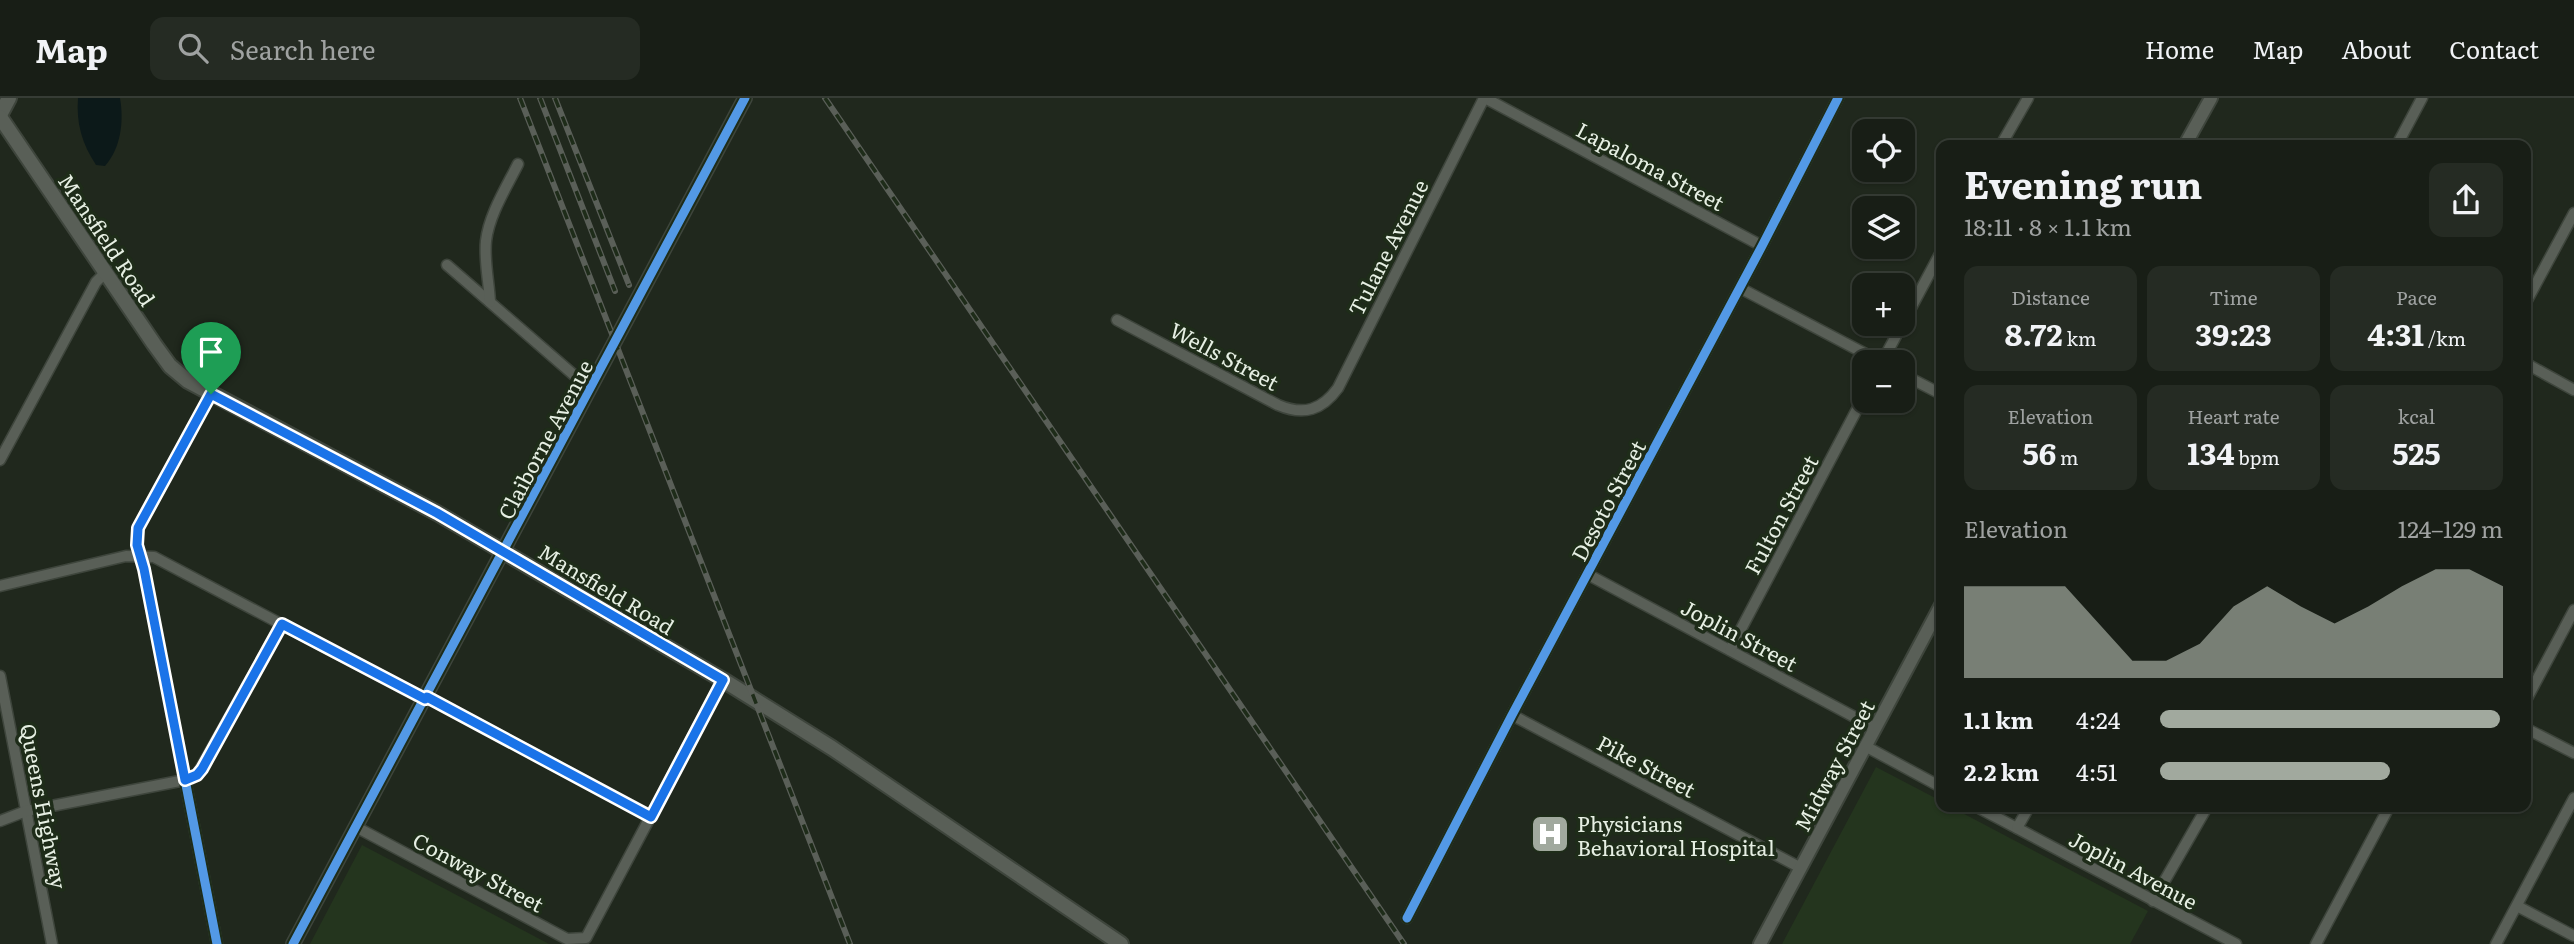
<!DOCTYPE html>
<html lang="en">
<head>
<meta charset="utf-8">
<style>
	:root { --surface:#181e16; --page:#252b23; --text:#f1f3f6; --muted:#9fa2a1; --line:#363c35; --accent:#a1a99e }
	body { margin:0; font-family:Literata,serif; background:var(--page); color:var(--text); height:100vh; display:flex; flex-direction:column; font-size:26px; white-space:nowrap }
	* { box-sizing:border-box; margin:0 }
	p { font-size:23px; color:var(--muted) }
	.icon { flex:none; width:38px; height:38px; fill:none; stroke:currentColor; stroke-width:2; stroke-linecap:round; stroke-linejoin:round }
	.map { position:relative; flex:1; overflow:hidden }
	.details { position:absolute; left:1936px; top:42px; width:595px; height:672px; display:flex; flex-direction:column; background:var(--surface); border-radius:14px; box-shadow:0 2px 5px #0004,0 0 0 2px var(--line) }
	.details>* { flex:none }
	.tools { position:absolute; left:1852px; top:21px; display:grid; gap:14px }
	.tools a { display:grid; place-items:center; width:63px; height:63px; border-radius:14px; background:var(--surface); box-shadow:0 2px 5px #0004,0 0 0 2px var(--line); font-size:35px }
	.pin { position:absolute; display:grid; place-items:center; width:60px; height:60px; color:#fff; margin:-72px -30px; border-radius:50% 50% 50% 0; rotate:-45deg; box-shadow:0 0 7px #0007 }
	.pin .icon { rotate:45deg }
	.round { display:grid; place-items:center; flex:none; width:74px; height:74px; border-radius:14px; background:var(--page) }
	.headline { display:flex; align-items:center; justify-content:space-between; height:119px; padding:0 28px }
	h1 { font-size:38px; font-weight:700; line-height:52px }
	.figures { display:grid; grid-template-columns:repeat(3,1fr); gap:10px; height:119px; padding:7px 28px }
	.figures div { display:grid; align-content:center; border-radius:14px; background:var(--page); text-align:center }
	.figures b { font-size:30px; font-weight:700 }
	.figures small { font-size:19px; font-weight:400 }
	.figures p { font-size:19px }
	.chart { height:196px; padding:14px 28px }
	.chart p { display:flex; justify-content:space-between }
	.chart svg { width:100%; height:126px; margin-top:7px; fill:var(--accent); opacity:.7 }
	ul { padding:0 28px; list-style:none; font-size:23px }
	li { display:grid; grid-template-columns:112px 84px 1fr; align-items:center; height:52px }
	li i { height:18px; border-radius:9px; background:var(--accent) }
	header { display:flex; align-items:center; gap:42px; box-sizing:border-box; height:98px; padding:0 35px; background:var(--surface); border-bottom:2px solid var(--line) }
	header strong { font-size:33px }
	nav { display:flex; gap:38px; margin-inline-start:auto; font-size:24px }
	.search { width:490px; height:63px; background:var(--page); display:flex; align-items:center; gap:18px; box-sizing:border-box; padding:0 24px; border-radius:14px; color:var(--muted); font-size:26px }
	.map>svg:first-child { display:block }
	.built { fill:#24351e }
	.water { fill:#0c1919 }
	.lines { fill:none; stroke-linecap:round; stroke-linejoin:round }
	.minor-casing { stroke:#3e453c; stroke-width:13 }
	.tertiary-casing { stroke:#3e453c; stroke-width:16 }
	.secondary-casing { stroke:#3e453c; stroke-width:18 }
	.minor { stroke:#595f57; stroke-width:10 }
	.tertiary { stroke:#595f57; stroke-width:12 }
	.secondary { stroke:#595f57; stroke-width:14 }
	.rail-casing { stroke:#5a5f58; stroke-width:6 }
	.rail { stroke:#1e2c19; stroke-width:3.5; stroke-dasharray:10; stroke-linecap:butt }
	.cycleway-casing { stroke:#1e2c19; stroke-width:13 }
	.cycleway { stroke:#5399e6; stroke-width:9 }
	.route-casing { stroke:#fff; stroke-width:14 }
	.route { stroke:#1a73e8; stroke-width:9 }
	.labels { text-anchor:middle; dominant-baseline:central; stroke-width:7; stroke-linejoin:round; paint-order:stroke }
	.street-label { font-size:21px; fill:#e6efe3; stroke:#1e2c19 }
	.poi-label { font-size:21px; fill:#e6efe3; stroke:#1e2c19; text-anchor:start }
</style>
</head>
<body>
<header>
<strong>Map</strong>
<div class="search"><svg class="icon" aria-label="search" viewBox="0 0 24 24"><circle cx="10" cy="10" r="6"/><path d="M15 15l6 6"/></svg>Search here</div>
<nav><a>Home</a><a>Map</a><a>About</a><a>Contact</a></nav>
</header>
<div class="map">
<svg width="2574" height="846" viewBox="0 0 2574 846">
	<rect width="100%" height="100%" fill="#20281d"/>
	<g class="built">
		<polygon points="1876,669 1941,703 1941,709 1951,709 2148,813 2130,846 1782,846"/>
		<polygon points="362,747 549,846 310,846"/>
	</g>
	<path class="water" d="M 78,0 L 120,0 C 124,23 121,50 105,68 L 96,67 C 82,46 76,25 78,0 Z"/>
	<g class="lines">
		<defs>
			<g id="minor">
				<polyline points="1485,0 1762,148"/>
				<polyline points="2001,47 2028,0"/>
				<polyline points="2397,47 2422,0"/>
				<polyline points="447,167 590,291"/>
				<polyline points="1740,190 1881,264"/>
				<path d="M 490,204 C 489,184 484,163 486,143 C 489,117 506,90 518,66"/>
				<polyline points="2525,206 2574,115"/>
				<path d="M 1117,222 L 1278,307 C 1304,318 1322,312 1338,290 L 1484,0"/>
				<polyline points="1882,264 1941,154"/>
				<polyline points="2525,265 2574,292"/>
				<polyline points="1902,276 1941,296"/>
				<polyline points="211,296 138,430 137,447 144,471 217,846"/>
				<polyline points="0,362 96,184 106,174"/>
				<polyline points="1587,476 1875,630"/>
				<polyline points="0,488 126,458 154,459 425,602"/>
				<polyline points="1730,552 1864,298"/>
				<polyline points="0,578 52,846"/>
				<polyline points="427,599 651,718"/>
				<polyline points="2525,604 2574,512"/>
				<polyline points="1512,617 1801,770"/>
				<polyline points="2525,630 2574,655"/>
				<polyline points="1865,648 1941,689"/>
				<polyline points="1977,709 2236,846"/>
				<polyline points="0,723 26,713 190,681 197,677 282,526"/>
				<polyline points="356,729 567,841 586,840 723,582"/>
				<polyline points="2017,730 2029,709"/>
				<polyline points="2153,803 2207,709"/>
				<polyline points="2517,808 2574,838"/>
				<polyline points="1407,820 1512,617 1762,148 1838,0"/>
				<polyline points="2316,846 2389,709"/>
				<polyline points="2496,846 2574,700"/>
			</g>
			<g id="tertiary">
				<polyline points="2185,47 2211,0"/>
				<polyline points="293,846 745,0"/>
				<polyline points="1760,846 1941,507"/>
			</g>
			<g id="secondary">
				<polyline points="0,17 9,0"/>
				<polyline points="0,19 154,246 170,268 188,283 437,415 723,582 832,650 1121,846"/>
			</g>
		</defs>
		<use href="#minor" class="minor-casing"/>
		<use href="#tertiary" class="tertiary-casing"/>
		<use href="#secondary" class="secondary-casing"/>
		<use href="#minor" class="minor"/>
		<use href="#tertiary" class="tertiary"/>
		<use href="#secondary" class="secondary"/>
		<defs>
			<g id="rail">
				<polyline points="520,0 850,846"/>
				<polyline points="540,0 615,193"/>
				<polyline points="555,0 629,187"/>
				<polyline points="825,0 1404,846"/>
			</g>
		</defs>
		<use href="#rail" class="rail-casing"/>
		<use href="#rail" class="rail"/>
		<defs>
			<g id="cycleway">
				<polyline points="211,296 138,430 137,447 144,471 217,846"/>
				<polyline points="1407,820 1512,617 1762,148 1838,0"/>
				<polyline points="293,846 745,0"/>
			</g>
		</defs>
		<use href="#cycleway" class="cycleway-casing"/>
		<use href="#cycleway" class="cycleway"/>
	</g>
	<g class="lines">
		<defs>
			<polygon id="route" points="211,296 437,415 723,582 651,719 427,599 425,601 282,526 202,671 197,677 185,682 144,471 137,447 138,430"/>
		</defs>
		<use href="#route" class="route-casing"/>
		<use href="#route" class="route"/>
	</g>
	<defs>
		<symbol id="hospital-square" viewBox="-11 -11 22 22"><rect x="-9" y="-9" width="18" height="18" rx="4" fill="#a1a99e" stroke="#1e2c19"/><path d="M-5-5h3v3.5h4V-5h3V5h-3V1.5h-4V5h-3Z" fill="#fff"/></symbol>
	</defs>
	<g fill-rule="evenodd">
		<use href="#hospital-square" x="1528" y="714" width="44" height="44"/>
	</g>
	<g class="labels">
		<g class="street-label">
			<text transform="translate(1651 67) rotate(28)">Lapaloma Street</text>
			<text transform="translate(108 141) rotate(56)">Mansfield Road</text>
			<text transform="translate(1387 149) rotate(-63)">Tulane Avenue</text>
			<text transform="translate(1225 257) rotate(28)">Wells Street</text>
			<text transform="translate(544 341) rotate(-62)">Claiborne Avenue</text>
			<text transform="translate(1607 402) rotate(-62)">Desoto Street</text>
			<text transform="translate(1780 416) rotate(-62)">Fulton Street</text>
			<text transform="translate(607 490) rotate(31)">Mansfield Road</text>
			<text transform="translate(1740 536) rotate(28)">Joplin Street</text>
			<text transform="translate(1647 667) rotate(28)">Pike Street</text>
			<text transform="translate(1833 667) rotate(-62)">Midway Street</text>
			<text transform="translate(45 708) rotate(79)">Queens Highway</text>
			<text transform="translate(2134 771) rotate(28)">Joplin Avenue</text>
			<text transform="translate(479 773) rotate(28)">Conway Street</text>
		</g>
		<g class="poi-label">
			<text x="1577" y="724">Physicians<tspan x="1577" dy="24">Behavioral Hospital</tspan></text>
		</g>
	</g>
</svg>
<div class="tools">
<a><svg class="icon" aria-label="locate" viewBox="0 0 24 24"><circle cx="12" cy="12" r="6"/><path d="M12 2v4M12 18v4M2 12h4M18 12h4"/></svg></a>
<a><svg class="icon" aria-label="layers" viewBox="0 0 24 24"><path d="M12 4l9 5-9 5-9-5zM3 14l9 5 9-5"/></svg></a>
<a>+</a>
<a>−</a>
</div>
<div class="pin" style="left:211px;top:296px;background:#1e9e55"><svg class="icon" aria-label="arrive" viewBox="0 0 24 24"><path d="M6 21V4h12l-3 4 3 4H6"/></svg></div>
<section class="details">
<div class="headline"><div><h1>Evening run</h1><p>18:11 · 8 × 1.1 km</p></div><a class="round"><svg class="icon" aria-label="share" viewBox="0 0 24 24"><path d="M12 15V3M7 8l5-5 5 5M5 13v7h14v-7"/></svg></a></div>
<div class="figures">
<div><p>Distance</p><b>8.72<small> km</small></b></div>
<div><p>Time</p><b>39:23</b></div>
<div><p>Pace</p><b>4:31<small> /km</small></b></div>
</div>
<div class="figures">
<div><p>Elevation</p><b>56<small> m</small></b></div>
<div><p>Heart rate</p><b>134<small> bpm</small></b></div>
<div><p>kcal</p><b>525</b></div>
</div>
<div class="chart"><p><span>Elevation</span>124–129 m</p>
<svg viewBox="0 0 160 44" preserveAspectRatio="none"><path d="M0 44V12L10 12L20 12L30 12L40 25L50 38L60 38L70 32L80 19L90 12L100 19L110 25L120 19L130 12L140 6L150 6L160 12V44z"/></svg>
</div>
<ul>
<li><b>1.1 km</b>4:24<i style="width:99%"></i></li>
<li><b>2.2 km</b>4:51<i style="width:67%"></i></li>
</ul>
</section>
</div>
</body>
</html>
